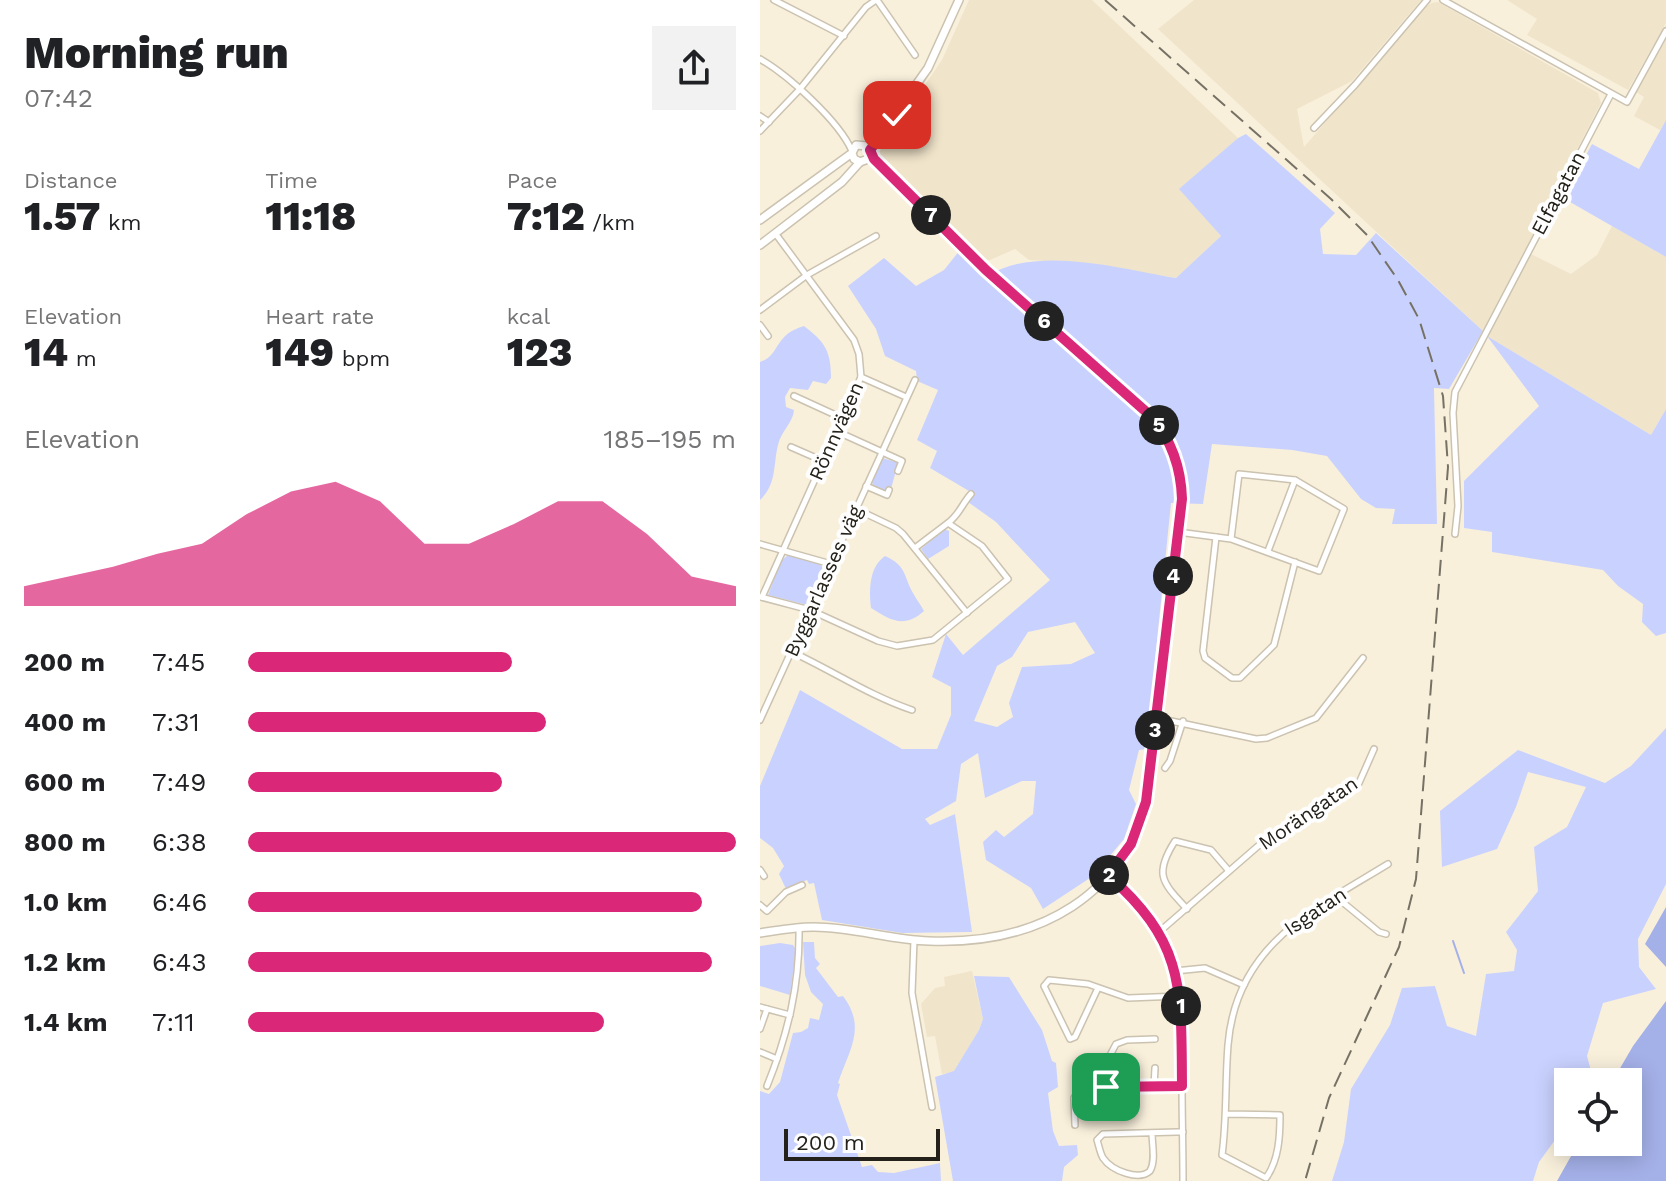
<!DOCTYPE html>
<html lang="en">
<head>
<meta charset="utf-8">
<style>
	:root { --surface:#fff; --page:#f2f2f2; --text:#202124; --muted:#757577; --accent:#db2777 }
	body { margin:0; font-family:"Work Sans",sans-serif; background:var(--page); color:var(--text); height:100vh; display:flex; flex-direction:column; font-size:30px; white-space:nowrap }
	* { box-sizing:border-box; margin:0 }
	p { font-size:26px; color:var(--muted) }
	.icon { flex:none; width:44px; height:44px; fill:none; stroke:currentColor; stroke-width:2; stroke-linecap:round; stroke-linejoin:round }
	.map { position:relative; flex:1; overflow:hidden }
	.details { display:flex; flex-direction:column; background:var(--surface); width:760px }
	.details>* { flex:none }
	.buttons { position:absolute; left:794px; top:1068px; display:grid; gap:16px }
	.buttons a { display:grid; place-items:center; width:88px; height:88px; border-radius:0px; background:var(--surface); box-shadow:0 4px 20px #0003; font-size:40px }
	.scale { position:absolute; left:24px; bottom:20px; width:156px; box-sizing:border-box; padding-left:8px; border:4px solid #24211a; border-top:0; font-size:22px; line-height:28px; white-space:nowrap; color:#24211a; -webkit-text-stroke:6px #fefefe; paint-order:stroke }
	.pin { position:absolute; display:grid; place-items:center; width:68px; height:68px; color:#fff; margin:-34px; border-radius:16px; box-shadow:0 4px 12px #0006 }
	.km { position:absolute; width:40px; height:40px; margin:-20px; border-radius:50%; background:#222; color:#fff; font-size:22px; line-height:40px; text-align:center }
	.round { display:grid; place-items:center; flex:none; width:84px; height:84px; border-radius:0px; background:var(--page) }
	.overview { display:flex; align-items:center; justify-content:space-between; height:136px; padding:0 24px }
	h1 { font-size:44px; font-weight:800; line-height:60px }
	.stats { display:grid; grid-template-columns:repeat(3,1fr); gap:12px; height:136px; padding:8px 24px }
	.stats div { display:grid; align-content:center }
	.stats b { font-size:40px; font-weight:800 }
	.stats small { font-size:22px; font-weight:400 }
	.stats p { font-size:22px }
	.chart { height:224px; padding:16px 24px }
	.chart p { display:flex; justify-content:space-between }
	.chart svg { width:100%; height:144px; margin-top:8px; fill:var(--accent); opacity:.7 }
	ul { padding:0 24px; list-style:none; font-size:26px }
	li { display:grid; grid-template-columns:128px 96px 1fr; align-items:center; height:60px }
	li i { height:20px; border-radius:10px; background:var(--accent) }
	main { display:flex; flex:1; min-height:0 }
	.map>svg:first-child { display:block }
	.built { fill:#f0e4ca }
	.green { fill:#c9d2fe; fill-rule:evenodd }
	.water { fill:#a4b0e8 }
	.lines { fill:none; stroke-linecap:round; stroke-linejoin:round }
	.stream { stroke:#a4b0e8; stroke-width:2 }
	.minor-casing { stroke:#cbc2b0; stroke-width:8 }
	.major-casing { stroke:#cbc2b0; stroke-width:10 }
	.minor { stroke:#fff; stroke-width:5 }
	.major { stroke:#fff; stroke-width:7 }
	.rail { stroke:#767165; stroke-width:2; stroke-dasharray:16 8; stroke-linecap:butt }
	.route-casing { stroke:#fff; stroke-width:16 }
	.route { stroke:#db2777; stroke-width:10 }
	.labels { text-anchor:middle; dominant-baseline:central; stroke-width:8; stroke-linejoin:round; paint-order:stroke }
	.street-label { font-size:20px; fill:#24211a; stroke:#fefefe }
</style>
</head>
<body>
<main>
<section class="details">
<div class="overview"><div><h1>Morning run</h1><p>07:42</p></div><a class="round"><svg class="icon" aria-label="share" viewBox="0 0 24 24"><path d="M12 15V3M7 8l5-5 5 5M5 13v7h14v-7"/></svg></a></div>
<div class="stats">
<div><p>Distance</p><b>1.57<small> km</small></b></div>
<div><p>Time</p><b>11:18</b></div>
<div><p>Pace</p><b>7:12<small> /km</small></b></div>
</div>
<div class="stats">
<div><p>Elevation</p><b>14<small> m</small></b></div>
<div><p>Heart rate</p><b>149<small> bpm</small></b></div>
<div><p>kcal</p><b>123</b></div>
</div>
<div class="chart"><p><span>Elevation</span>185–195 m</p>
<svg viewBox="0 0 160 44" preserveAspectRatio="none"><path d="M0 44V38L10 35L20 32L30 28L40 25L50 16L60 9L70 6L80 12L90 25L100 25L110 19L120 12L130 12L140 22L150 35L160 38V44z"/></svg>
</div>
<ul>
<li><b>200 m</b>7:45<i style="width:54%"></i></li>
<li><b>400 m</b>7:31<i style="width:61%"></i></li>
<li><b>600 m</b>7:49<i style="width:52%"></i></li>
<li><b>800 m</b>6:38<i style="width:100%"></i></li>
<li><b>1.0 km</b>6:46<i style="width:93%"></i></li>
<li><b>1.2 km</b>6:43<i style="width:95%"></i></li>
<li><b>1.4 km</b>7:11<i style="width:73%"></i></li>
</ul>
</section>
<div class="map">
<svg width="906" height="1181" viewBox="0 0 906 1181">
	<rect width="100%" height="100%" fill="#f9f0dc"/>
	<g class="built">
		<polygon points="209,0 332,0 478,138 420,189 461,236 416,278 323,263 269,260 255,249 230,260 221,260 118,153 182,60"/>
		<polygon points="434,0 661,0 592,81 537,109 544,147 666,6 672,3 678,2 838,93 841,103 723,331 398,29"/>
		<polygon points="747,0 906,0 906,23 868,90 767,35 777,19"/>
		<polygon points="906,39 906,120 900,130 874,116 884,97 876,92"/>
		<polygon points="852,226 906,257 906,409 891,435 727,336 771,254 811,274 837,255"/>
		<polygon points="212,971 223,1019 219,1030 194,1072 182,1074 175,1036 167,1037 161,1004 175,988 185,986 184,977"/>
	</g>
	<g class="green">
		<polygon points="906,120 906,257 803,198 832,144 879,169"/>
		<path d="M 486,134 L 575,213 L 560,229 L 563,254 L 596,255 L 616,233 L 723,331 L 689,389 L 674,388 L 677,524 L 632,524 L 635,509 L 616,508 L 601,499 L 567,456 L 532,450 L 452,444 L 443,504 L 411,503 L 386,749 L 379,750 L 369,790 L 376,804 L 364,839 L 333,876 L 283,909 L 271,888 L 226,860 L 223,842 L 236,830 L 244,837 L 273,814 L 276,781 L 262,781 L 225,798 L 218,753 L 201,764 L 196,801 L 165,819 L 170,825 L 195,814 L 212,932 L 142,933 L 62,920 L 54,883 L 49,884 L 47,880 L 26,889 L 19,874 L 24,866 L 13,848 L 0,838 L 0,786 L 40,690 L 142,749 L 177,749 L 191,715 L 191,687 L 172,677 L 186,634 L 203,655 L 290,580 L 236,522 L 208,502 L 209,491 L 170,468 L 177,451 L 157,440 L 178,390 L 157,381 L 156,371 L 125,356 L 116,329 L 88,286 L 124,258 L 156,286 L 184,270 L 200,250 L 226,277 C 275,244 361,269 416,278 L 461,236 L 419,189 L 478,138 ZM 315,622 L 335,653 L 311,664 L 262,667 L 249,703 L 253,717 L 237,727 L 214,721 L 237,666 L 252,657 L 268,632 Z"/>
		<path d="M 44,326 C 65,342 71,351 71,378 L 66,384 L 53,381 L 48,390 L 30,388 L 25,397 L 26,407 L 34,410 C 33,423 21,431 18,445 C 13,465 17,484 0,500 L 0,362 C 21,355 13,335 44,326 Z"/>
		<polygon points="727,336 891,435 906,409 906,633 896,636 882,622 883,604 858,586 843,570 732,552 732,532 704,528 704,481 779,406"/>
		<polygon points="123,458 138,463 131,489 127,487 125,491 113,486 112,482"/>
		<polygon points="184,529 189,531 189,546 168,559 161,549"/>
		<polygon points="28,555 58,563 64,568 64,574 47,605 8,595 21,561"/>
		<path d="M 125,556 C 147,566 143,575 153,593 C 156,599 161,605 164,611 C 144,629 130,620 111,608 C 109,590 109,567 125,556 Z"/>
		<polygon points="906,728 906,884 878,939 879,967 896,989 843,1003 827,1056 834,1082 808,1082 808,1122 779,1162 773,1181 572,1181 584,1142 591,1089 630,1025 642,988 675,986 687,1026 716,1036 726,974 754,971 757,950 746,932 778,891 774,847 807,827 826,787 768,772 756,807 737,849 682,867 680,811 758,750 845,783 871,766"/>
		<path d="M 43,942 L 54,942 L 55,958 L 60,964 L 56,968 L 78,997 L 83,996 C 107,1028 89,1050 78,1083 L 80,1084 L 77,1095 L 102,1167 L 112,1165 L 118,1172 L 134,1173 L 180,1163 L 181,1181 L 0,1181 L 0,1091 L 9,1094 L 20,1082 L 33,1033 L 41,1032 L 48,1028 L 50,1018 L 59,1020 L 63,1004 L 51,992 L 45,975 Z"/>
		<polygon points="20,943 33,945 36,950 30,995 0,986 0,946"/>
		<polygon points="214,976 249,977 282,1030 292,1061 296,1063 298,1087 288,1093 293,1131 299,1146 317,1145 318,1155 304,1167 302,1181 193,1181 175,1077 194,1071 219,1030 223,1019"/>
	</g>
	<g class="water">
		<polygon points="906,907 906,967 885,944"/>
		<polygon points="906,1001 906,1181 797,1181 819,1142 868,1142 868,1082 852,1082 873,1046"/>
	</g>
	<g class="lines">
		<polyline class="stream" points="693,941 704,973"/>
		<defs>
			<g id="minor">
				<polyline points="14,0 84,36"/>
				<polyline points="117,0 155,55"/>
				<polyline points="683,0 867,102 906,31"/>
				<path d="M 0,59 C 28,75 79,121 92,151"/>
				<polyline points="0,116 9,122"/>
				<polyline points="554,128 595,85 667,0"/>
				<polyline points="0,131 40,89 106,7 116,0"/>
				<polyline points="0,310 47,275 116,236"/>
				<polyline points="0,325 8,336"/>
				<polyline points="101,377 146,397"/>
				<polyline points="34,396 82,418"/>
				<polyline points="76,431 142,461 138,471"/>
				<polyline points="31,447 63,461"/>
				<polyline points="106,486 127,495 129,490"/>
				<polyline points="96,509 136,528 143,534 207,613"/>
				<path d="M 188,523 C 199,515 202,504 211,494"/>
				<polyline points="418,532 471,539 479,474 535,480 584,509 559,571 471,539"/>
				<polyline points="695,534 698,506 693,413 695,392 851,94"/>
				<polyline points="456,537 443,651 445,658 472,678 480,678 514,645 535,562"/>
				<polyline points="0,544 71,564"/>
				<polyline points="508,551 535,480"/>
				<polyline points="1,597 50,610 118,641 137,646 173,640 248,579 222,546 188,523 155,548"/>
				<polyline points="2,597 101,377 99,354 94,340 15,233"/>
				<path d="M 32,652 C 73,671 110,696 152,710"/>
				<polyline points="397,718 496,739 507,738 556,718 603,658"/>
				<polyline points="0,720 155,380"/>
				<polyline points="405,768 410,761 423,721"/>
				<polyline points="0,870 4,876"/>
				<path d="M 348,875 C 364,889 380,902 392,920 C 425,969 421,1025 422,1082 C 422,1115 423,1148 423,1181"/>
				<polyline points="575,896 619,932 626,934"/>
				<polyline points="0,905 7,911 26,892 42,885"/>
				<path d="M 427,909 C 403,883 393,875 415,841 L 451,850 L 469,871"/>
				<polyline points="399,932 505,840 599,783 614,749"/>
				<polyline points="154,940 152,993 172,1107"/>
				<polyline points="415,971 445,968 484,985"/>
				<polyline points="338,988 315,1037 310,1039 284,986 289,980 328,984 368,998 420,996"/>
				<polyline points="0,1007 30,1015"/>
				<polyline points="0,1029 7,1009"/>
				<polyline points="0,1052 17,1059"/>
				<path d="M 7,1086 C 28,1034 40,984 39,928"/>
				<polyline points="394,1086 395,1068"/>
				<polyline points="346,1087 346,1063 356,1044 367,1040 395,1039"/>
				<path d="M 467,1114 L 520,1115 C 520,1136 519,1160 506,1178 L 462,1155 C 467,1118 465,1082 468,1045 C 476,945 553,910 628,864"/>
				<polyline points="315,1125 314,1098 318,1092 346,1087 422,1086"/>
				<path d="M 392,1133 C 392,1144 396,1161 390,1171 C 379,1181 352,1171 343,1158 C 340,1153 339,1146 337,1140 L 343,1134 L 417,1132 L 423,1132"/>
			</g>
			<g id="major">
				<polyline points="110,150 168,68 199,0"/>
				<polyline points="0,220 92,153 96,145 107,146 110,154 108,159 100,162 94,159 92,153"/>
				<polyline points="0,245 82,182 100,162"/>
				<path d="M 0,933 C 18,930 36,927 54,927 C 93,927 130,940 169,941 C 277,945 370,897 388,785 L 422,499 L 421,482 L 413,452 L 392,417 L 226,270 L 110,154"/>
			</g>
		</defs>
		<use href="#minor" class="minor-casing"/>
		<use href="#major" class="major-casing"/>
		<use href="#minor" class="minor"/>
		<use href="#major" class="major"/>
		<polyline class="rail" points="345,0 571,199 607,235 638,280 659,319 683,396 688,467 656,879 639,947 569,1098 545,1181"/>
	</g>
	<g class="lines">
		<defs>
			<path id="route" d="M 137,115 L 110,150 L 114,159 L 226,270 L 392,417 C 412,441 421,467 422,499 L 386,802 L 371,844 L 348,875 C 426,944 421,989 422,1086 L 346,1087"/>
		</defs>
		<use href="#route" class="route-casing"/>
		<use href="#route" class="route"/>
	</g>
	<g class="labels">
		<g class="street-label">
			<text transform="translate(798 193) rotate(-62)">Elfagatan</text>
			<text transform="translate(76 431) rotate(-66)">Rönnvägen</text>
			<text transform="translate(63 581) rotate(-66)">Byggarlasses väg</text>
			<text transform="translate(548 813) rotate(-34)">Morängatan</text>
			<text transform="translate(555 911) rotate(-34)">Isgatan</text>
		</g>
	</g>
</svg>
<div class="buttons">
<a><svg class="icon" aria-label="locate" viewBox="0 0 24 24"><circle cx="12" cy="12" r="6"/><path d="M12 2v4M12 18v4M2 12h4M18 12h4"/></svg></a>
</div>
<div class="scale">200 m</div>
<div class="pin" style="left:346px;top:1087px;background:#1e9e55"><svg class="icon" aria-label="arrive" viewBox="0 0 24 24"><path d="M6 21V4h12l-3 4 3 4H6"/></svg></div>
<div class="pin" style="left:137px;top:115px;background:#d93025"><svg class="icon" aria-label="check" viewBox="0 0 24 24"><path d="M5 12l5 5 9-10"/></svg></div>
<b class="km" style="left:421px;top:1006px">1</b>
<b class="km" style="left:349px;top:875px">2</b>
<b class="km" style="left:395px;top:730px">3</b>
<b class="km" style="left:413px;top:576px">4</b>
<b class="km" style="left:399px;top:425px">5</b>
<b class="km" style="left:284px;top:321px">6</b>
<b class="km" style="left:171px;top:215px">7</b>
</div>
</main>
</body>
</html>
